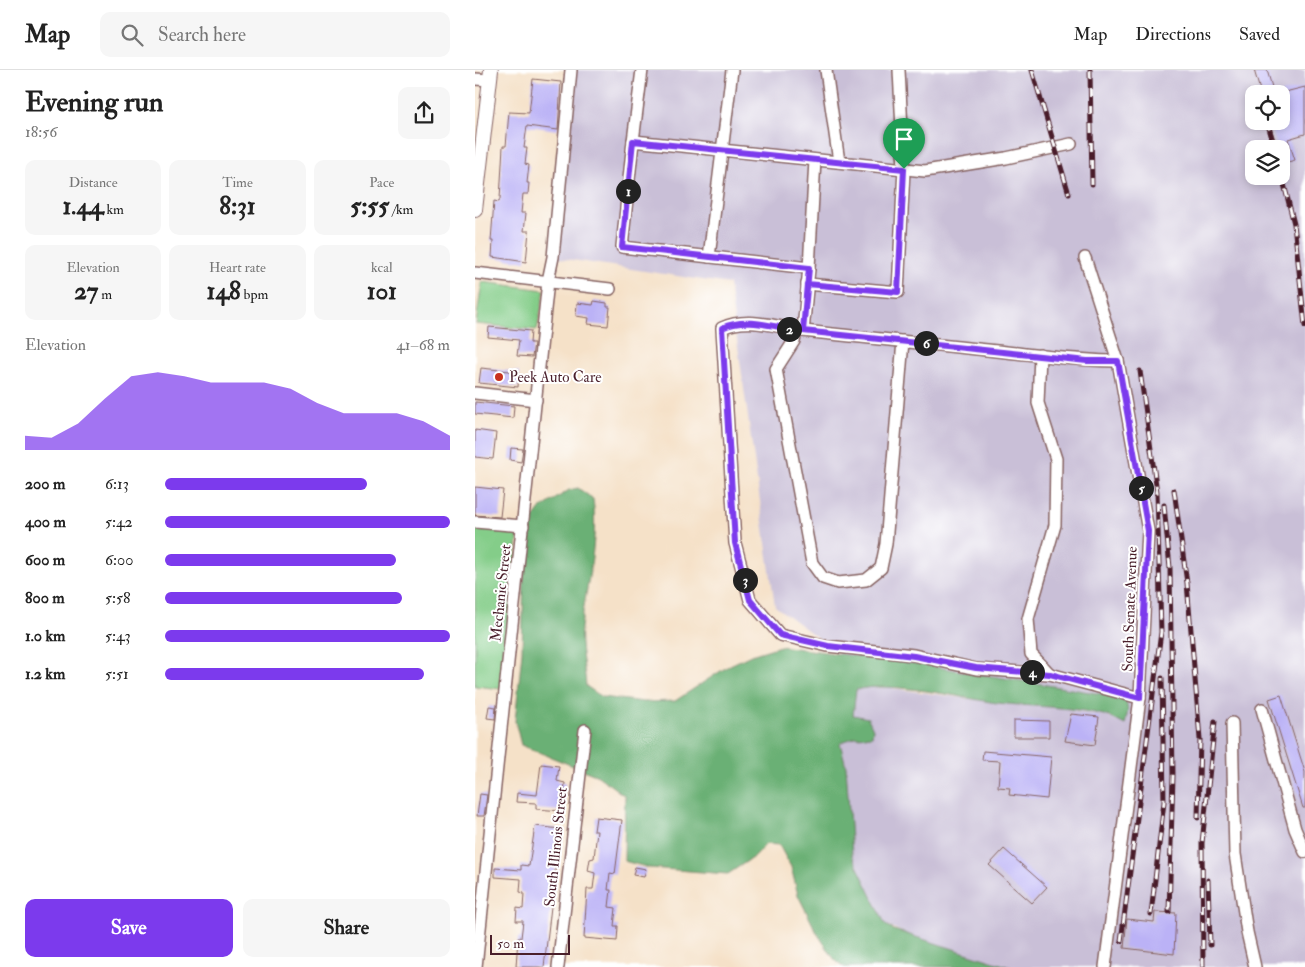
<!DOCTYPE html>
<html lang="en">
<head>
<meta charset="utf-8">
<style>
	:root { --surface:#fff; --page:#f6f6f6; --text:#222; --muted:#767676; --line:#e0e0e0; --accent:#7c3aed }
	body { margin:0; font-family:"IM FELL Double Pica",serif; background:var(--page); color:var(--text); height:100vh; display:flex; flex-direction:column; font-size:19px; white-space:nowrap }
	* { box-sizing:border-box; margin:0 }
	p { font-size:16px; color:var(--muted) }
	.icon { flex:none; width:28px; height:28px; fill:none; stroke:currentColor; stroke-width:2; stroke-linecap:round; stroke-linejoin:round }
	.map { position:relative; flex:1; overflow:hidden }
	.sheet { display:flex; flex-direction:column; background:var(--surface); width:475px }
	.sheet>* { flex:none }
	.tools { position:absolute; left:770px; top:15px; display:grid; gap:10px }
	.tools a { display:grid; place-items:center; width:45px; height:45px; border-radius:10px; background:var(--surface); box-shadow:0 2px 8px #0003; font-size:25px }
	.scale { position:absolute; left:15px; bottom:12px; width:80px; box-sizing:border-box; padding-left:5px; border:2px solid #4a1f2b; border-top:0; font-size:14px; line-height:18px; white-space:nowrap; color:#4a1f2b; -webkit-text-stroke:4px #fff; paint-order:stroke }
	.pin { position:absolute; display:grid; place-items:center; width:42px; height:42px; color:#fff; margin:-51px -21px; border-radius:50% 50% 50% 0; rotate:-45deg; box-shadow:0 0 5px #0007 }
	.pin .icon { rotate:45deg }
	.km { position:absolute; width:25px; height:25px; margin:-12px; border-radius:50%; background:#222; color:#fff; font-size:14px; line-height:25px; text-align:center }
	.round { display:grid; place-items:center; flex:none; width:52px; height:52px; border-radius:10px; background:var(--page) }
	.summary { display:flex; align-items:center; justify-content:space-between; height:85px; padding:0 25px }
	h1 { font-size:28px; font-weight:700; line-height:38px }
	.metrics { display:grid; grid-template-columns:repeat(3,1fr); gap:8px; height:85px; padding:5px 25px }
	.metrics div { display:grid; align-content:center; border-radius:10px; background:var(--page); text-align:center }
	.metrics b { font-size:25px; font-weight:700 }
	.metrics small { font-size:14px; font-weight:400 }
	.metrics p { font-size:14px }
	.chart { height:140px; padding:10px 25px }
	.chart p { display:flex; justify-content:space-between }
	.chart svg { width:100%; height:90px; margin-top:5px; fill:var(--accent); opacity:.7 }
	.cta { display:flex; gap:10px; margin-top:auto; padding:10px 25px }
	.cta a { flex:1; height:58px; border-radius:10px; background:var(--accent); color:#fff; font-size:20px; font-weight:700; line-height:58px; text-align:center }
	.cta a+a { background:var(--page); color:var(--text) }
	ul { padding:0 25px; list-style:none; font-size:16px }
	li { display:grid; grid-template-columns:80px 60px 1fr; align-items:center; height:38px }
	li i { height:12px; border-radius:6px; background:var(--accent) }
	header { display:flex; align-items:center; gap:30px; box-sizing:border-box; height:70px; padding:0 25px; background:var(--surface); border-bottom:1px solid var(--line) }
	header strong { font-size:24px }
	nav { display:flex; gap:28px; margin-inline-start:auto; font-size:18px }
	.search { width:350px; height:45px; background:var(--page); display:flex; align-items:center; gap:12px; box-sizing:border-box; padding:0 18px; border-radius:10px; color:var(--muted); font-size:19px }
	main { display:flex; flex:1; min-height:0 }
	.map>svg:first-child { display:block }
	.industrial { fill:#c9bfd7; fill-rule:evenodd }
	.green { fill:#84cd89; stroke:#67765a }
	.forest { fill:#6bb075; stroke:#5a6850 }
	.building { fill:#bbb2f6 }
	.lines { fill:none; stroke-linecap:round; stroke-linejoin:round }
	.minor-casing { stroke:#866362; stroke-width:14 }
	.major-casing { stroke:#866362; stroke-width:16 }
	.minor { stroke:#fff; stroke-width:11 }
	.major { stroke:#fff; stroke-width:14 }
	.rail-casing { stroke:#4a1f2b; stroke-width:5 }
	.rail { stroke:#fff; stroke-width:3; stroke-dasharray:9; stroke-linecap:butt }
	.route-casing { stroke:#fff; stroke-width:10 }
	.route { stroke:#7c3aed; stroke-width:6 }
	.poi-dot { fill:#c8321e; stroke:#fff; stroke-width:2 }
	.labels { text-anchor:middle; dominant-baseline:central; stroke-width:4; stroke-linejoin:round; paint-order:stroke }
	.poi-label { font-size:15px; fill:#4a1f2b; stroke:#fff; text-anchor:start }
	.street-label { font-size:15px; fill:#4a1f2b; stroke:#fff }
</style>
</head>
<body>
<header>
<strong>Map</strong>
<div class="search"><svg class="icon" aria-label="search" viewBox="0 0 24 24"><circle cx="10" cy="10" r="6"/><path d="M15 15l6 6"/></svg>Search here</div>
<nav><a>Map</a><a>Directions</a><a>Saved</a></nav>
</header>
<main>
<section class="sheet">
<div class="summary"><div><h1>Evening run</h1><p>18:56</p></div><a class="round"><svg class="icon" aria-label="share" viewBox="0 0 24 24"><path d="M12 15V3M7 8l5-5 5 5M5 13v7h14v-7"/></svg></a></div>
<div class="metrics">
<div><p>Distance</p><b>1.44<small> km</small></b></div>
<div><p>Time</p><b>8:31</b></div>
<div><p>Pace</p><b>5:55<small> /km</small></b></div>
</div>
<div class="metrics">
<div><p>Elevation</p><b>27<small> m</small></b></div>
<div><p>Heart rate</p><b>148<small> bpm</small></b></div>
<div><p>kcal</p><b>101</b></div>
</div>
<div class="chart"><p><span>Elevation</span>41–68 m</p>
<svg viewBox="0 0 160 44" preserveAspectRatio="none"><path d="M0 44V37L10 38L20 31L30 19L40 8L50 6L60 8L70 11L80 11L90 11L100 14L110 21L120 26L130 26L140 26L150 30L160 37V44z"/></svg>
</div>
<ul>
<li><b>200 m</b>6:13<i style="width:71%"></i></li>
<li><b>400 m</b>5:42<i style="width:100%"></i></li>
<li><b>600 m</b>6:00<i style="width:81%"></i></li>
<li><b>800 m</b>5:58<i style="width:83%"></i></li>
<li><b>1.0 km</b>5:43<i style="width:100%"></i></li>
<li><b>1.2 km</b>5:51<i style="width:91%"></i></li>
</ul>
<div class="cta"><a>Save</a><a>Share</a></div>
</section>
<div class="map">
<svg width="830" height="897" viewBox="0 0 830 897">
	<rect width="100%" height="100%" fill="#fff"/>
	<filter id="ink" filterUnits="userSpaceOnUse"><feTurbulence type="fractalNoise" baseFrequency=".02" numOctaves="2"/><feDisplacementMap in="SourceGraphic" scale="10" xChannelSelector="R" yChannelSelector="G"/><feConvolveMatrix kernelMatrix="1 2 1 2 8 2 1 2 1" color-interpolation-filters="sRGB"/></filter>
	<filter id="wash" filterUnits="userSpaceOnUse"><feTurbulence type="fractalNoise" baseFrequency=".0096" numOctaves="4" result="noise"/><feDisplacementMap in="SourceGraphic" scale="20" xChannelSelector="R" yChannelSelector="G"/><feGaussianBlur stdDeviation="1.12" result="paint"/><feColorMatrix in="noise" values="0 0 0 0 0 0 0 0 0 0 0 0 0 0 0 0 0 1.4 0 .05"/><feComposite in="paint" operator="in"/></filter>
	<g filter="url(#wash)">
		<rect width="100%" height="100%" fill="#f5e1c8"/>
		<path class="industrial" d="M 96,0 L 830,0 L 830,897 L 535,897 L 435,866 L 410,854 L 377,785 L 371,696 L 365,672 L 380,667 L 397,666 L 378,646 L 381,619 L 389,617 L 416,618 L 523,633 L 586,638 L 631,645 L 650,655 L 567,615 L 455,596 L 366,585 L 300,536 L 254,214 L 78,187 ZM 779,24 L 806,24 L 806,51 L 779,51 ZM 779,79 L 806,79 L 806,106 L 779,106 Z"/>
		<g class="green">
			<polygon points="7,212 70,220 62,260 1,254"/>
			<polygon points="0,455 44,460 27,619 0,616"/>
		</g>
		<path class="forest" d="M 103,418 L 118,429 C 124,473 111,514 106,558 C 104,576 110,598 111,616 L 127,627 L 169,632 L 200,631 L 255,595 L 276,585 L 305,576 L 455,596 L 639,626 L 651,631 L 653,640 L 650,655 C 644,652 636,647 629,645 C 594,636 558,637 522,633 C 487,628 413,610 381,620 L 378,645 L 393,648 L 398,659 L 397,666 L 380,667 L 365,673 L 371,696 L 377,785 L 406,845 L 410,854 L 419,860 L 535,897 L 369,897 L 360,890 L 342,863 L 323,825 L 316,797 L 304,775 L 291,774 L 280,786 L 253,804 L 175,798 L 149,791 L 150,726 L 123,706 L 46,675 L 40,651 L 47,582 L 49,503 L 54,454 L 65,439 L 94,420 Z"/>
		<g id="blocks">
			<g class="building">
				<polygon points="779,0 792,0 799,24 786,24"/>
				<polygon points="58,9 86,12 83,60 52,56 49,78 52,78 50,94 54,95 52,113 54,113 53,124 48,124 46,143 51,143 49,161 54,161 51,192 17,187 18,171 16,171 19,131 24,132 25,129 28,76 31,76 34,42 54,43"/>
				<polygon points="830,17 830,64 813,69 820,90 806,94 806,79 803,79 794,51 806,51 806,23"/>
				<polygon points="119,231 132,233 132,237 135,237 133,256 113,254 114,248 101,246 102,233 118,235"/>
				<polygon points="14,257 56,261 55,273 59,273 57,287 42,286 44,270 13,267"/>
				<polygon points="6,298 44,302 43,317 4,313"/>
				<polygon points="0,332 39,336 38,348 0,344"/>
				<polygon points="0,360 21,363 18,389 0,387"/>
				<polygon points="36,378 48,379 46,392 35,390"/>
				<polygon points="0,417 28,420 25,447 0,445"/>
				<polygon points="806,625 830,702 830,738 828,738 794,629"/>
				<polygon points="14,636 21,637 20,649 12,648"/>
				<polygon points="596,644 624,647 620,675 590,671"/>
				<polygon points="539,650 574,651 574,667 539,667"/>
				<polygon points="508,681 576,687 572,729 534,725 535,718 523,717 525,691 507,690"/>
				<polygon points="66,694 84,696 82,711 90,713 87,741 61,739 61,733 41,732 42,723 62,725"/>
				<polygon points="5,724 12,725 9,746 2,746"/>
				<polygon points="121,747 147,750 140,804 135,803 133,820 136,820 134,837 141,838 139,856 143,856 142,871 109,868 112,819 118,819 120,803 113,801 115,789 119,788 122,761 119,761"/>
				<polygon points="60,756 85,759 69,897 41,897 43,868 46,868 48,851 41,851 42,838 48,839 49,823 45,822 46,809 20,807 20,798 46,800 46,795 54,796"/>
				<polygon points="529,779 572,817 557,833 514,795"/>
				<polygon points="160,797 171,799 169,807 158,805"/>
				<polygon points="680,842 701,843 699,884 649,878 652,849 679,852"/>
			</g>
		</g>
	</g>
	<g filter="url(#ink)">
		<use href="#blocks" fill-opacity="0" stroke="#866362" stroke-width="1"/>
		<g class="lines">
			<defs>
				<g id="minor">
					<polyline points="351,0 364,92"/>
					<polyline points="0,9 15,10"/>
					<polyline points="158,71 167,0"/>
					<polyline points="234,187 257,0"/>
					<polyline points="610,188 643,291 673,461 665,628 630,897"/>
					<polyline points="334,198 340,90"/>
					<polyline points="0,203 135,219"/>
					<polyline points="332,214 423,222 429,99 424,0"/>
					<path d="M 321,260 C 297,255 270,247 247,258 L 260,473 L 275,530 L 305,565 L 353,576 L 439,585 L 501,599 L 575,604"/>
					<polyline points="328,261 334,198 147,177 158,71 450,101 531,88 596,74"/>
					<path d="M 428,271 L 411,474 L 406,498 L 391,510 L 363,513 L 348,508 L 337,493 L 301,299 L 319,271 L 321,260 L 328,261 C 392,267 457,274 522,281 C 562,285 603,291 643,291"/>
					<polyline points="565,285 563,333 581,389 580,455 553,549 556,584 575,604 665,628"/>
					<polyline points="0,323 61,330"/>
					<polyline points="0,452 48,456"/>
					<polyline points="787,639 820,759 830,782"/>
					<polyline points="757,653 760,784 772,862 780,897"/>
					<polyline points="1,897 73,211 78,187 96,0"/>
					<polyline points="83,897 110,660"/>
				</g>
				<polyline id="major" points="0,140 16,0"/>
			</defs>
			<use href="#minor" class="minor-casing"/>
			<use href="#major" class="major-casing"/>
			<use href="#minor" class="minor"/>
			<use href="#major" class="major"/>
			<defs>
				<g id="rail">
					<polyline points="557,0 594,124"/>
					<polyline points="615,0 617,114"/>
					<polyline points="792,51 800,79"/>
					<polyline points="806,102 819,154 830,256"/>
					<polyline points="699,420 712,513 725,669 723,748"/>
					<polyline points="689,435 695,498 698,706 694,842"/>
					<polyline points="733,810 735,875"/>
					<polyline points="676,844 689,732 687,608"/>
					<polyline points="646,871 686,562 682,422 665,301"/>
					<polyline points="728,897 727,773 740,651"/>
				</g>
			</defs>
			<use href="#rail" class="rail-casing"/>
			<use href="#rail" class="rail"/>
		</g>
	</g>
	<g class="lines" filter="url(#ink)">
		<defs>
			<path id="route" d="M 429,99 L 158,71 L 147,177 L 334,198 L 328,261 C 301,258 272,246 247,258 L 260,473 L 275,530 L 305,565 L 353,576 L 439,586 L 501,598 L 575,604 L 665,628 L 673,461 L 643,291 L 612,291 L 328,261 L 332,214 L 423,222 L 429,99"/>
		</defs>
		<use href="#route" class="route-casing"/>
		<use href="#route" class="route"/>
	</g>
	<circle class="poi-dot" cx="24" cy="307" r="5"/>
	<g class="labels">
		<g class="poi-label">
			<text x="34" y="307">Peek Auto Care</text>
		</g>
		<g class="street-label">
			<text transform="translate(26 523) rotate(-84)">Mechanic Street</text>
			<text transform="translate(655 539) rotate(-88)">South Senate Avenue</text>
			<text transform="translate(81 777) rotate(-84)">South Illinois Street</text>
		</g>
	</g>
</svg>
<div class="tools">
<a><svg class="icon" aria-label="locate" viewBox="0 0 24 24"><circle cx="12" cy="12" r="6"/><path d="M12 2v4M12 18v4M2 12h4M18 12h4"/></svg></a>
<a><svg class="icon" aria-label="layers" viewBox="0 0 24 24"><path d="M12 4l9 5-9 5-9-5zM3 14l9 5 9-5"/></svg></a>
</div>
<div class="scale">50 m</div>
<div class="pin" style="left:429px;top:99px;background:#1e9e55"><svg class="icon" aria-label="arrive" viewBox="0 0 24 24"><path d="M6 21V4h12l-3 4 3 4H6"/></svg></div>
<b class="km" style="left:153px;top:121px">1</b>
<b class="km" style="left:314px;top:259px">2</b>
<b class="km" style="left:270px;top:510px">3</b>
<b class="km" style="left:557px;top:602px">4</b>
<b class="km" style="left:666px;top:418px">5</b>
<b class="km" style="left:451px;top:273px">6</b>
</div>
</main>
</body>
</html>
